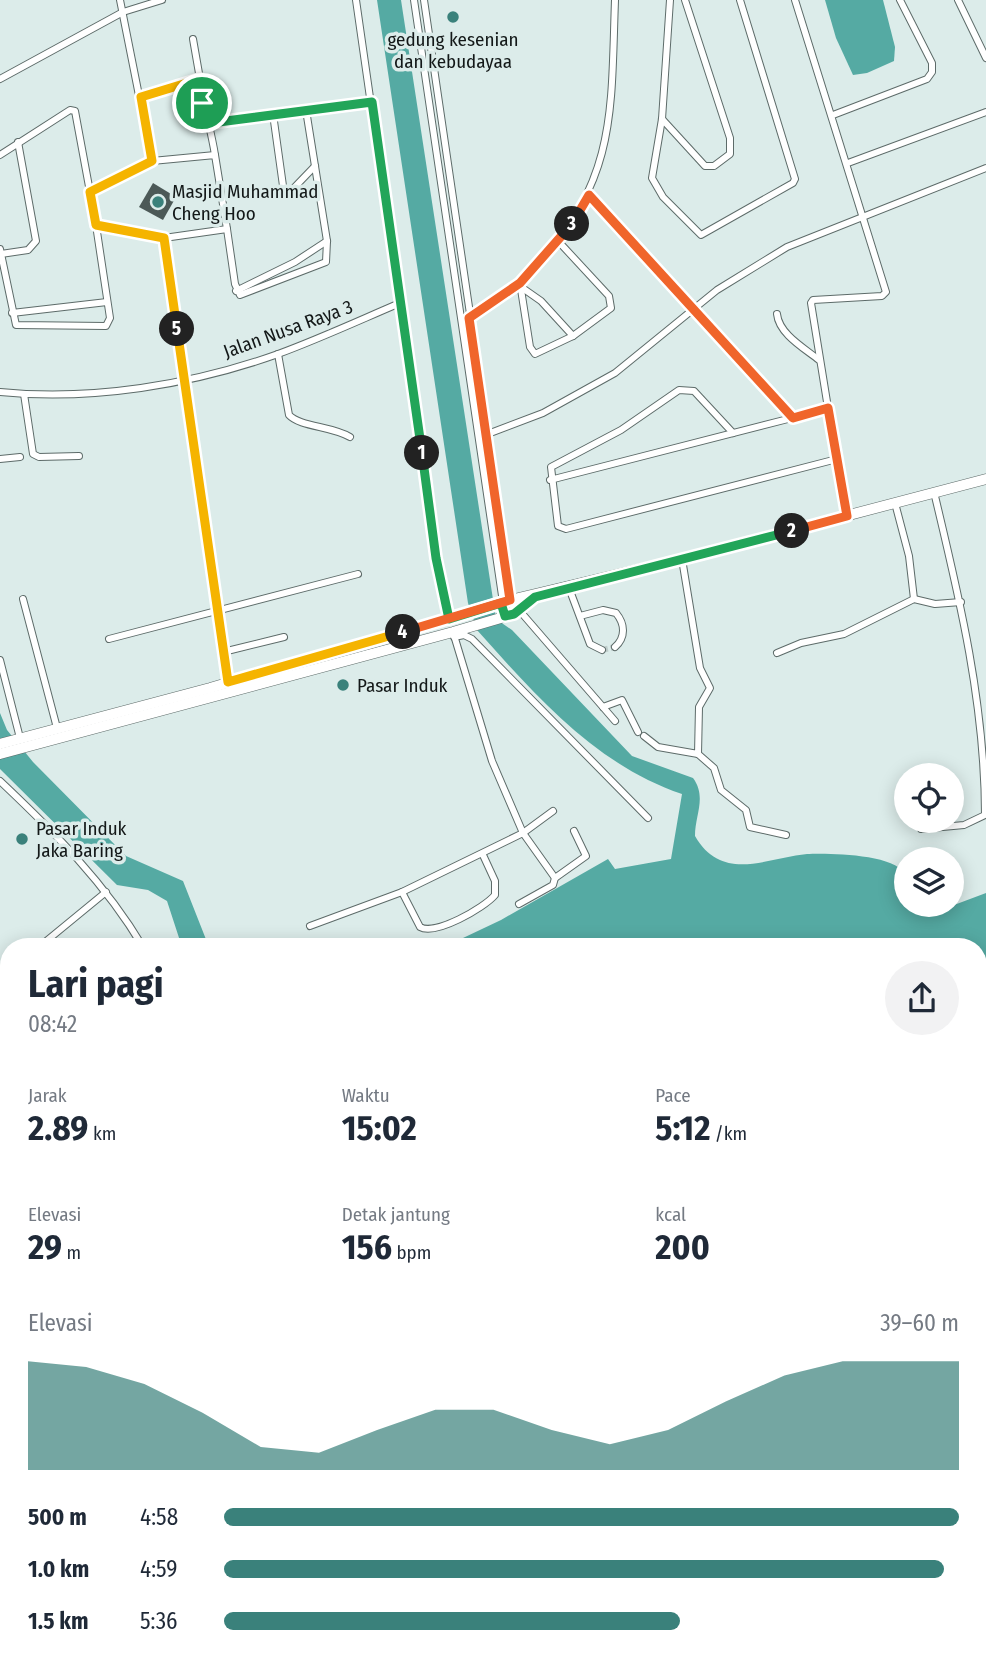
<!DOCTYPE html>
<html lang="id">
<head>
<meta charset="utf-8">
<style>
	:root { --surface:#fff; --page:#f2f2f3; --text:#1f2937; --muted:#747a83; --accent:#3a817b }
	body { margin:0; font-family:"Fira Sans Condensed",sans-serif; background:var(--page); color:var(--text); height:100vh; display:flex; flex-direction:column; font-size:26px; white-space:nowrap }
	* { box-sizing:border-box; margin:0 }
	p { font-size:23px; color:var(--muted) }
	.icon { flex:none; width:38px; height:38px; fill:none; stroke:currentColor; stroke-width:2; stroke-linecap:round; stroke-linejoin:round }
	.map { position:relative; flex:1; overflow:hidden }
	.sheet { position:absolute; left:0px; top:938px; width:987px; height:726px; display:flex; flex-direction:column; background:var(--surface); border-radius:28px 28px 0 0; box-shadow:0 4px 18px #0003 }
	.sheet>* { flex:none }
	.controls { position:absolute; left:894px; top:763px; display:grid; gap:14px }
	.controls a { display:grid; place-items:center; width:70px; height:70px; border-radius:50%; background:var(--surface); box-shadow:0 4px 18px #0003; font-size:35px }
	.pin { position:absolute; display:grid; place-items:center; width:60px; height:60px; color:#fff; margin:-30px; border:4px solid #fff; border-radius:50%; box-shadow:0 2px 7px #0007 }
	.km { position:absolute; width:35px; height:35px; margin:-18px; border-radius:50%; background:#222; color:#fff; font-size:19px; line-height:35px; text-align:center }
	.round { display:grid; place-items:center; flex:none; width:74px; height:74px; border-radius:37px; background:var(--page) }
	.head { display:flex; align-items:center; justify-content:space-between; height:119px; padding:0 28px }
	h1 { font-size:38px; font-weight:700; line-height:52px }
	.stats { display:grid; grid-template-columns:repeat(3,1fr); gap:10px; height:119px; padding:7px 28px }
	.stats div { display:grid; align-content:center }
	.stats b { font-size:35px; font-weight:700 }
	.stats small { font-size:19px; font-weight:400 }
	.stats p { font-size:19px }
	.chart { height:196px; padding:14px 28px }
	.chart p { display:flex; justify-content:space-between }
	.chart svg { width:100%; height:126px; margin-top:7px; fill:var(--accent); opacity:.7 }
	ul { padding:0 28px; list-style:none; font-size:23px }
	li { display:grid; grid-template-columns:112px 84px 1fr; align-items:center; height:52px }
	li i { height:18px; border-radius:9px; background:var(--accent) }
	.map>svg:first-child { display:block }
	.water { fill:#55aaa3 }
	.building { fill:#4c5957 }
	.lines { fill:none; stroke-linecap:round; stroke-linejoin:round }
	.street-tunnel { stroke:#beccca; stroke-width:6; stroke-dasharray:6 3; stroke-linecap:butt }
	.street-casing { stroke:#5d6b69; stroke-width:8 }
	.secondary-casing { stroke:#5d6b69; stroke-width:11 }
	.street { stroke:#fff; stroke-width:6 }
	.secondary { stroke:#fff; stroke-width:10 }
	.split-1-casing { stroke:#fff; stroke-width:14 }
	.split-2-casing { stroke:#fff; stroke-width:14 }
	.split-3-casing { stroke:#fff; stroke-width:14 }
	.split-4-casing { stroke:#fff; stroke-width:14 }
	.split-5-casing { stroke:#fff; stroke-width:14 }
	.split-6-casing { stroke:#fff; stroke-width:14 }
	.split-1 { stroke:#22a559; stroke-width:9 }
	.split-2 { stroke:#22a559; stroke-width:9 }
	.split-3 { stroke:#f0652b; stroke-width:9 }
	.split-4 { stroke:#f0652b; stroke-width:9 }
	.split-5 { stroke:#f5b400; stroke-width:9 }
	.split-6 { stroke:#f5b400; stroke-width:9 }
	.poi-dot { fill:#3a817b; stroke:#dcecea; stroke-width:2.5 }
	.labels { text-anchor:middle; dominant-baseline:central; stroke-width:7; stroke-linejoin:round; paint-order:stroke }
	.poi-label { font-size:19px; fill:#131818; stroke:#dcecea; text-anchor:start }
	.street-label { font-size:19px; fill:#131818; stroke:#dcecea }
</style>
</head>
<body>
<div class="map">
<svg width="986" height="1663" viewBox="0 0 986 1663">
	<rect width="100%" height="100%" fill="#dcecea"/>
	<g class="water">
		<path d="M 377,0 L 401,0 L 496,619 L 512,630 L 632,756 L 693,778 C 707,797 695,815 695,836 C 722,883 766,858 807,854 C 828,853 893,854 904,873 C 909,881 906,895 906,905 L 946,908 L 986,893 L 986,1112 L 978,1113 L 978,947 L 444,947 L 501,920 L 608,859 L 615,869 L 671,859 L 682,794 C 596,765 536,696 477,630 L 468,603 Z"/>
		<polygon points="825,0 883,0 895,47 894,61 867,73 853,75 836,38"/>
		<polygon points="0,713 7,730 33,762 126,856 183,881 209,947 182,947 167,901 148,890 117,885 0,769"/>
		<polygon points="9,1318 9,1630 0,1640 0,1329"/>
	</g>
	<polygon class="building" points="153,183 176,197 163,220 139,207"/>
	<g class="lines">
		<polyline class="street-tunnel" points="602,650 615,647"/>
		<defs>
			<g id="street">
				<polyline points="120,0 152,161 90,192 96,225 164,238 229,684"/>
				<polyline points="356,0 436,558 449,619"/>
				<polyline points="414,0 505,616"/>
				<polyline points="424,0 514,614"/>
				<polyline points="670,0 662,119 652,178 663,197 701,235 793,183 795,179 740,0"/>
				<polyline points="795,0 886,292 882,296 813,300 811,303 828,408"/>
				<polyline points="958,0 986,58"/>
				<polyline points="193,39 200,79"/>
				<polyline points="0,79 123,12 162,0"/>
				<path d="M 141,97 L 200,79 C 203,105 211,129 215,155"/>
				<polyline points="273,114 284,193 289,193 315,166"/>
				<polyline points="833,115 927,79 932,72 932,63 900,0"/>
				<polyline points="662,119 705,166 714,166 730,154 730,138 685,0"/>
				<polyline points="211,123 372,101"/>
				<polyline points="0,155 70,110 75,111 90,192"/>
				<polyline points="152,161 215,155 227,229 164,238"/>
				<polyline points="848,163 986,112"/>
				<polyline points="589,195 792,418 828,408 847,516"/>
				<polyline points="227,229 235,284 240,295 326,262 327,241 306,110"/>
				<polyline points="0,249 16,325 106,326 110,318 96,225"/>
				<polyline points="1,254 28,250 36,241 18,142"/>
				<polyline points="520,283 530,347 535,354 573,336 611,308 609,296 559,242"/>
				<polyline points="521,287 541,301 573,336"/>
				<polyline points="236,291 295,262 327,241"/>
				<polyline points="12,313 107,302"/>
				<path d="M 777,314 C 779,334 804,348 819,360"/>
				<path d="M 465,319 C 488,311 521,282 538,264 C 617,179 611,110 615,0"/>
				<path d="M 278,354 L 289,415 C 300,427 332,426 350,437"/>
				<path d="M 0,392 C 92,401 191,385 278,354 C 319,339 360,320 400,303"/>
				<polyline points="24,394 33,454 39,457 79,456"/>
				<polyline points="733,433 694,391 679,390 621,430 551,467 558,526 566,529 837,459"/>
				<polyline points="485,435 543,413 615,373 717,290 787,247 986,168"/>
				<polyline points="0,459 20,457"/>
				<polyline points="550,480 792,418"/>
				<polyline points="895,503 909,556 914,599"/>
				<polyline points="569,588 590,644 602,650"/>
				<polyline points="23,599 57,728"/>
				<polyline points="519,610 615,721"/>
				<path d="M 580,616 L 603,610 L 616,613 C 625,624 626,637 615,647"/>
				<polyline points="454,637 464,635 472,639 648,818"/>
				<polyline points="109,639 358,574"/>
				<polyline points="223,652 284,637"/>
				<polyline points="777,653 801,643 844,634 914,599 935,604 961,602"/>
				<polyline points="0,660 20,738"/>
				<polyline points="603,707 622,700 638,732"/>
				<polyline points="644,736 658,747 698,754 699,707 710,688 700,668 682,559"/>
				<polyline points="698,754 714,768 721,790 746,810 750,827 786,835"/>
				<path d="M 0,781 C 54,832 105,883 143,947"/>
				<polyline points="553,811 523,833 555,878"/>
				<path d="M 921,829 L 964,825 L 985,815 C 985,705 960,600 934,492"/>
				<path d="M 402,892 L 420,927 C 435,936 484,908 495,895 L 495,881 L 483,855"/>
				<polyline points="519,904 553,885 555,878 586,856 574,831"/>
				<polyline points="310,926 402,892 523,833 492,761 453,632"/>
				<polyline points="39,947 106,892"/>
				<polyline points="0,1096 9,1107"/>
				<polyline points="0,1203 9,1200"/>
				<polyline points="0,1217 9,1231"/>
				<polyline points="0,1316 9,1277"/>
				<polyline points="978,1341 986,1346"/>
				<polyline points="197,1663 203,1656"/>
			</g>
			<g id="secondary">
				<polyline points="0,744 210,688 510,600 682,559 986,479"/>
				<polyline points="0,754 453,632 514,614 535,597"/>
			</g>
		</defs>
		<use href="#street" class="street-casing"/>
		<use href="#secondary" class="secondary-casing"/>
		<use href="#street" class="street"/>
		<use href="#secondary" class="secondary"/>
	</g>
	<g class="lines">
		<defs>
			<polyline id="split-1" points="202,103 211,123 372,102 422,453"/>
			<polyline id="split-2" points="422,453 436,558 449,619 501,603 505,616 514,614 535,597 792,531"/>
			<polyline id="split-3" points="572,224 589,195 793,418 828,408 847,516 792,531"/>
			<polyline id="split-4" points="403,632 510,600 469,318 520,283 572,224"/>
			<polyline id="split-5" points="177,329 228,682 403,632"/>
			<polyline id="split-6" points="177,329 164,238 96,225 90,192 152,161 141,97 200,79 202,103"/>
		</defs>
		<use href="#split-1" class="split-1-casing"/>
		<use href="#split-2" class="split-2-casing"/>
		<use href="#split-3" class="split-3-casing"/>
		<use href="#split-4" class="split-4-casing"/>
		<use href="#split-5" class="split-5-casing"/>
		<use href="#split-6" class="split-6-casing"/>
		<use href="#split-1" class="split-1"/>
		<use href="#split-2" class="split-2"/>
		<use href="#split-3" class="split-3"/>
		<use href="#split-4" class="split-4"/>
		<use href="#split-5" class="split-5"/>
		<use href="#split-6" class="split-6"/>
	</g>
	<g class="poi-dot">
		<circle cx="453" cy="17" r="7"/>
		<circle cx="158" cy="202" r="7"/>
		<circle cx="343" cy="685" r="7"/>
		<circle cx="22" cy="839" r="7"/>
	</g>
	<g class="labels">
		<g class="poi-label">
			<text x="453" y="39" text-anchor="middle">gedung kesenian<tspan x="453" dy="22">dan kebudayaa</tspan></text>
			<text x="172" y="191">Masjid Muhammad<tspan x="172" dy="22">Cheng Hoo</tspan></text>
			<text x="357" y="685">Pasar Induk</text>
			<text x="36" y="828">Pasar Induk<tspan x="36" dy="22">Jaka Baring</tspan></text>
		</g>
		<g class="street-label">
			<text transform="translate(288 329) rotate(-20)">Jalan Nusa Raya 3</text>
		</g>
	</g>
</svg>
<div class="controls">
<a><svg class="icon" aria-label="locate" viewBox="0 0 24 24"><circle cx="12" cy="12" r="6"/><path d="M12 2v4M12 18v4M2 12h4M18 12h4"/></svg></a>
<a><svg class="icon" aria-label="layers" viewBox="0 0 24 24"><path d="M12 4l9 5-9 5-9-5zM3 14l9 5 9-5"/></svg></a>
</div>
<div class="pin" style="left:202px;top:103px;background:#1e9e55"><svg class="icon" aria-label="arrive" viewBox="0 0 24 24"><path d="M6 21V4h12l-3 4 3 4H6"/></svg></div>
<b class="km" style="left:422px;top:453px">1</b>
<b class="km" style="left:792px;top:531px">2</b>
<b class="km" style="left:572px;top:224px">3</b>
<b class="km" style="left:403px;top:632px">4</b>
<b class="km" style="left:177px;top:329px">5</b>
<section class="sheet">
<div class="head"><div><h1>Lari pagi</h1><p>08:42</p></div><a class="round"><svg class="icon" aria-label="share" viewBox="0 0 24 24"><path d="M12 15V3M7 8l5-5 5 5M5 13v7h14v-7"/></svg></a></div>
<div class="stats">
<div><p>Jarak</p><b>2.89<small> km</small></b></div>
<div><p>Waktu</p><b>15:02</b></div>
<div><p>Pace</p><b>5:12<small> /km</small></b></div>
</div>
<div class="stats">
<div><p>Elevasi</p><b>29<small> m</small></b></div>
<div><p>Detak jantung</p><b>156<small> bpm</small></b></div>
<div><p>kcal</p><b>200</b></div>
</div>
<div class="chart"><p><span>Elevasi</span>39–60 m</p>
<svg viewBox="0 0 160 44" preserveAspectRatio="none"><path d="M0 44V6L10 8L20 14L30 24L40 36L50 38L60 30L70 23L80 23L90 30L100 35L110 30L120 20L130 11L140 6L150 6L160 6V44z"/></svg>
</div>
<ul>
<li><b>500 m</b>4:58<i style="width:100%"></i></li>
<li><b>1.0 km</b>4:59<i style="width:98%"></i></li>
<li><b>1.5 km</b>5:36<i style="width:62%"></i></li>
</ul>
</section>
</div>
</body>
</html>
